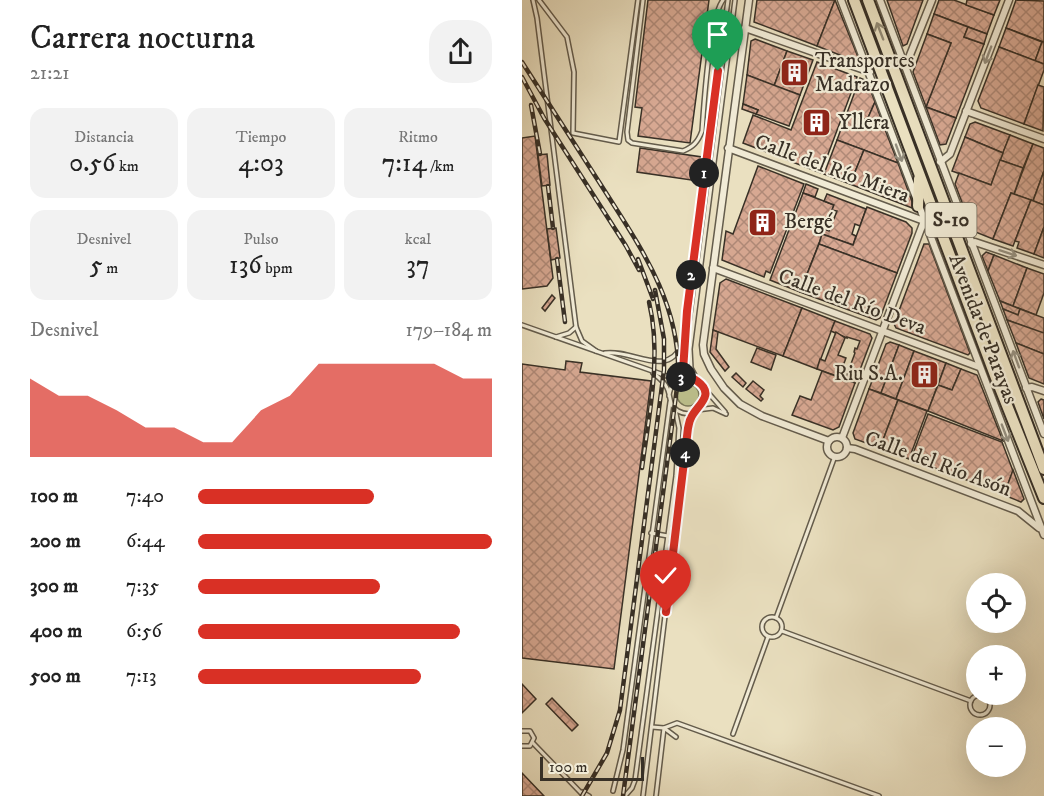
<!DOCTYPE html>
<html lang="es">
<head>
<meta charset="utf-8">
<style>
	:root { --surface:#fff; --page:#f2f2f2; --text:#222; --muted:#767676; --accent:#d93025 }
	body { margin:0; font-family:"IM FELL DW Pica",serif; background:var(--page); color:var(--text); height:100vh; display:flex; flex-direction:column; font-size:22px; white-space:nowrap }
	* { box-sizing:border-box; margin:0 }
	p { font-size:20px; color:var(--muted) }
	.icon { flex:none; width:33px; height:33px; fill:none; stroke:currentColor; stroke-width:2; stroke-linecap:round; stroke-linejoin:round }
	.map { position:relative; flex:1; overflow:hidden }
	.drawer { display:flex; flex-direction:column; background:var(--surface); width:522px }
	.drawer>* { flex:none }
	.controls { position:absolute; left:444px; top:573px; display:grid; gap:12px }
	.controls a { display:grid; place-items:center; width:60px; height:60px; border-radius:50%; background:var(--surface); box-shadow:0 6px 24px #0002; font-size:30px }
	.scale { position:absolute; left:18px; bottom:15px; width:104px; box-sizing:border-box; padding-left:6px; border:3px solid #383026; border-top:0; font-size:16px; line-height:21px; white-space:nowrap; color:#383026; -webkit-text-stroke:4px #f1ebd6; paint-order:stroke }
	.pin { position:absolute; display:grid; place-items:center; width:51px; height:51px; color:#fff; margin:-62px -26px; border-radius:50% 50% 50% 0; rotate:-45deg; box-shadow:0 0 6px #0007 }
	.pin .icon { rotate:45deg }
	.km { position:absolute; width:30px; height:30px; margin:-15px; border-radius:50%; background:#222; color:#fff; font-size:16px; line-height:30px; text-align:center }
	.round { display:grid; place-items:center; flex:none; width:63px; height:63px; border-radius:24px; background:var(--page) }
	.headline { display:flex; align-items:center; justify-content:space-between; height:102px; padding:0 30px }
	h1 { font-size:33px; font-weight:600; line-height:45px }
	.metrics { display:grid; grid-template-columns:repeat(3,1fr); gap:9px; height:102px; padding:6px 30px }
	.metrics div { display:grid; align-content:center; border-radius:15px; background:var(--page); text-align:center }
	.metrics b { font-size:26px; font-weight:600 }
	.metrics small { font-size:16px; font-weight:400 }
	.metrics p { font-size:16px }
	.chart { height:168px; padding:12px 30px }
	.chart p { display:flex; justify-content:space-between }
	.chart svg { width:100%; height:108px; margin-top:6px; fill:var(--accent); opacity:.7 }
	ul { padding:0 30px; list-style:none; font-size:20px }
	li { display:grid; grid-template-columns:96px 72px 1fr; align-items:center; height:45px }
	li i { height:15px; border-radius:8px; background:var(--accent) }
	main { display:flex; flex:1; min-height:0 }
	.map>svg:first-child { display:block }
	.grass { fill:url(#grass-tufts); stroke:#7a785a; stroke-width:1.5 }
	.building { fill:url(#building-cross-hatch); stroke:#383026; stroke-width:1.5 }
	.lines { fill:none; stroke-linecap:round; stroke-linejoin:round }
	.service-casing { stroke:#645c4c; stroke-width:6 }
	.minor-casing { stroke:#645c4c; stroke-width:9 }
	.motorway-casing { stroke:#383026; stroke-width:14 }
	.service { stroke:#f1ebd6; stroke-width:3 }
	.minor { stroke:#f1ebd6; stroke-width:6 }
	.motorway { stroke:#eae0c0; stroke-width:10 }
	.rail-casing { stroke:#383026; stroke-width:4.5 }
	.rail { stroke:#f1ebd6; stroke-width:2; stroke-dasharray:7; stroke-linecap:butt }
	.oneway { stroke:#918873 }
	.oneway2 { stroke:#948e7e }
	.route-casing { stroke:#fff; stroke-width:12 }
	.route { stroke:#d93025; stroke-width:8 }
	.labels { text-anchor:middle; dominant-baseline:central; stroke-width:4.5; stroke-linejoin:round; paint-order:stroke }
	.shield { fill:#f1ebd6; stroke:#70685b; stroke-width:1.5 }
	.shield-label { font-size:20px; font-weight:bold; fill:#383026 }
	.poi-label { font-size:21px; fill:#383026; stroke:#f1ebd6; text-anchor:start }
	.street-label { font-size:21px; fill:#383026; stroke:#f1ebd6 }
</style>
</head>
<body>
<main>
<section class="drawer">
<div class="headline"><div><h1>Carrera nocturna</h1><p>21:21</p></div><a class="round"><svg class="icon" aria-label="share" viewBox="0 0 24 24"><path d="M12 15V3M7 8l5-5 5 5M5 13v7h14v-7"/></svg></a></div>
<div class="metrics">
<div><p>Distancia</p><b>0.56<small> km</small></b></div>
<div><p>Tiempo</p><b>4:03</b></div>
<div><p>Ritmo</p><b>7:14<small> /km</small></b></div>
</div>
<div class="metrics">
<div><p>Desnivel</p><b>5<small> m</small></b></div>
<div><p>Pulso</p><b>136<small> bpm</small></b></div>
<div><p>kcal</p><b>37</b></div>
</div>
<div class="chart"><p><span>Desnivel</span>179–184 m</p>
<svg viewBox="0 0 160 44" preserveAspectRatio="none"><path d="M0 44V12L10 19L20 19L30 25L40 32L50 32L60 38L70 38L80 25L90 19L100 6L110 6L120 6L130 6L140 6L150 12L160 12V44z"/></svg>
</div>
<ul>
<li><b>100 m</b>7:40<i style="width:60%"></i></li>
<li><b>200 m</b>6:44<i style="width:100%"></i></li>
<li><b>300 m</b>7:35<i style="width:62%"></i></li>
<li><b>400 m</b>6:56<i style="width:89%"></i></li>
<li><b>500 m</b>7:13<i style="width:76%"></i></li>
</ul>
</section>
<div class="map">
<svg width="522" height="796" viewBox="0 0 522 796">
	<defs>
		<pattern id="grass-tufts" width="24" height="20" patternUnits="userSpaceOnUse" patternTransform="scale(1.5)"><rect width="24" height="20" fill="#bdc18e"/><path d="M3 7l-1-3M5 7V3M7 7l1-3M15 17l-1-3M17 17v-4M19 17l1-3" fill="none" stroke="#9b9d74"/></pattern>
		<pattern id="building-cross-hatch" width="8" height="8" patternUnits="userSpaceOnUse" patternTransform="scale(1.5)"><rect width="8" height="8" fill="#d7a892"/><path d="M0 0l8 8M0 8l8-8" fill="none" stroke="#af8977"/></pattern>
	</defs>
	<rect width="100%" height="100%" fill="#eae0c0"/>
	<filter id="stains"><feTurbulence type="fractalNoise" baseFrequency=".00333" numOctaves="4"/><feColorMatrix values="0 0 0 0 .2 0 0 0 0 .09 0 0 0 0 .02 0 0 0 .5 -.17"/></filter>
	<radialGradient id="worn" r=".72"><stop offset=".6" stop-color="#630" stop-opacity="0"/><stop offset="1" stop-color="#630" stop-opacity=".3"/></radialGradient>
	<circle class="grass" cx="166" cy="395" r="11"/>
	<g class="building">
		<polygon points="126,0 187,0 168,143 116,136 120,108 113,107"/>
		<polygon points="235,0 313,0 295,46 232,22"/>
		<polygon points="313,0 336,57 333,61 295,46"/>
		<polygon points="365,0 401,0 385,44 381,46"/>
		<polygon points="417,0 432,0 472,15 465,34 412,14"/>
		<polygon points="445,0 478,0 472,15 444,5"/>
		<polygon points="494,0 522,1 522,42 484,28"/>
		<polygon points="412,14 446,27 442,37 462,44 434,118 404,107 429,43 405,34"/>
		<polygon points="446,27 465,34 462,44 442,37"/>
		<polygon points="484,28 520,42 513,61 477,47"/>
		<polygon points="405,34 429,43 404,107 391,72"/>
		<polygon points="233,39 265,51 252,86 225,75 229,41"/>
		<polygon points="520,42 522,42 522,64 513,61"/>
		<polygon points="477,47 522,64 522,70 502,124 459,108 456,101"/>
		<polygon points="265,51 291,60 278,95 252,86"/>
		<polygon points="295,62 335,77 299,173 221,143 231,115 269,130"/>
		<polygon points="225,75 278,95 267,126 234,114 236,110 221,104"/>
		<polygon points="338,78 345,81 353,102 345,120 325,113"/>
		<polygon points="516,85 522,87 521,131 502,124"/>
		<polygon points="353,102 362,127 345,120"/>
		<polygon points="221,104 236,110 234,114 220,109"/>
		<polygon points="404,107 434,118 424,144 418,145"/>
		<polygon points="325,113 362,127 376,163 315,140"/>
		<polygon points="453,122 488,135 481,153 443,137 448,124"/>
		<polygon points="488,135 511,144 501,168 478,160"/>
		<polygon points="13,136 31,278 25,286 0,289 0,138"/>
		<polygon points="443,137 481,153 469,185 430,171"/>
		<polygon points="315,140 342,150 328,184 302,174"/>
		<polygon points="511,144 522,148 522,171 511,201 492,194"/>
		<polygon points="118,148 180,157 176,181 115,172"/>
		<polygon points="342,150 376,163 392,207 390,208 328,184"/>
		<polygon points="25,154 28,185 20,186 16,155"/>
		<polygon points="478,160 501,168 492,194 489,193 471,239 451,231 433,184 437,173 469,185"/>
		<polygon points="236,166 282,184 248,273 244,271 242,277 200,260 204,231 211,234"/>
		<polygon points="522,171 522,205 511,201"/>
		<polygon points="284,184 296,189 293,197 281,193"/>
		<polygon points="281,193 312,205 278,292 248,280"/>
		<polygon points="489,193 509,200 491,246 471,239"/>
		<polygon points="305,194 344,209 338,226 333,224 330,234 334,236 331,245 300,234 302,229 307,231 315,211 310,210 312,205 302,201"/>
		<polygon points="509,200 522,205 522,227 512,254 495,248 497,242 493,241"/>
		<polygon points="345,207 384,222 390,228 390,233 375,273 297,244 300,234 331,245"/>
		<polygon points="522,227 522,258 512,254"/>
		<polygon points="34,228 38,258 29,260 25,229"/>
		<polygon points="297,244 375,273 358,318 354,320 278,292"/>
		<polygon points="402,244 407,244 448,353 446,355 374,328 372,324"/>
		<polygon points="464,252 472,255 466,271 460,256"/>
		<polygon points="472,255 505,268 491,306 478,301 466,271"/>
		<polygon points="505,268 522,274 522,293 514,315 491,306"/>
		<polygon points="204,279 280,308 261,356 191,330 198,283"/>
		<polygon points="30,295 33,298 23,311 20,308"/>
		<polygon points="478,301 498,309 496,315 481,309"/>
		<polygon points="280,308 313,321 295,369 261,356"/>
		<polygon points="481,309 496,315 498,309 522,318 522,334 485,320"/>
		<polygon points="485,320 522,333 522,354 494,343"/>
		<polygon points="313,321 348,334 350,338 333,383 323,380 333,353 332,352 333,348 335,349 338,341 325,337 325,338 309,331"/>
		<polygon points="191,330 196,332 194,349 207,367 203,371 188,352"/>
		<polygon points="314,332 323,338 316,355 324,358 317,377 295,369 298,359 303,361"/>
		<polygon points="368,342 377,345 359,393 347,389 364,344"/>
		<polygon points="494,343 522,354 522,384 507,378"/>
		<polygon points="377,345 392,351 374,399 359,393"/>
		<polygon points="235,348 254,355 249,370 229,362"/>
		<polygon points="392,351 424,363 406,411 374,399"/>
		<polygon points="44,361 60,363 58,372 129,381 92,669 0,658 0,364 43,370"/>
		<polygon points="424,363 439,369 430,390 416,385"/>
		<polygon points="439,369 455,375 481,441 406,411 416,385 430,390"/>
		<polygon points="300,371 333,383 317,427 311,430 270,415 278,396 289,400"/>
		<polygon points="214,373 224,383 221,387 210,377"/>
		<polygon points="231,381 242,390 238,396 241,399 239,401 224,389"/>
		<polygon points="347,389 376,400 358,448 333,439 331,433"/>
		<polygon points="519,399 522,400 522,419 516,402"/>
		<polygon points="376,400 405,411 387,459 358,448"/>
		<polygon points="406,414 480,442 491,471 482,494 389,459"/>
		<polygon points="491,470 502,499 499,502 482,495"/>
		<polygon points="0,684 14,699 0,713"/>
		<polygon points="30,698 56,725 50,731 24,704"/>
		<polygon points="0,773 22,796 0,796"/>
	</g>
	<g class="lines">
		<defs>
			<g id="service">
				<polyline points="11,0 15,18 54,327 60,341 74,351"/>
				<polyline points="17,0 45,37 52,72 51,133 97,142 116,0"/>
				<path d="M 121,0 L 105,132 L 106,140 L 110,143 L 161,151 C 171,147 176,142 180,131 C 182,104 187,19 201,0"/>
				<polyline points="0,325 156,380"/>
				<polyline points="34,337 47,333 54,327"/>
				<path d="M 83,353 C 111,349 144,379 160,345"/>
				<path d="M 131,373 C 135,376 141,381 144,386 C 150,395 145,405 156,411 C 176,422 190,398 176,381 L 163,377 C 153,379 148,386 147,396"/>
				<polyline points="157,379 161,371 165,311 206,0"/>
				<polyline points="176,381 169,368 168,349 213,0"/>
				<polyline points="182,388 203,412"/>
				<polyline points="129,533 146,536"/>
				<circle cx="250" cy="627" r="10"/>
				<polyline points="254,618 313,456"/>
				<polyline points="260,631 449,701"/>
				<circle cx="458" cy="705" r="10"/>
				<polyline points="130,727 142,728 154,737"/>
				<polyline points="0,731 8,731 12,738 8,746 0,746"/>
				<polyline points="211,734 246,637"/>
				<polyline points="11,743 62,796"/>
				<polyline points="91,791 101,750 148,402"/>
				<polyline points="60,792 67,796"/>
				<polyline points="103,796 110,788 113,780 154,476 157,428 153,409"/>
				<polyline points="121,796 166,428 169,418 175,410 191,408 204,414"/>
				<polyline points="134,796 142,728 155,723 357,796"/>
			</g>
			<g id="minor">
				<polyline points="227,0 181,345 182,354 189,369 202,388 218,404 240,416 307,441"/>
				<polyline points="319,0 522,535"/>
				<polyline points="358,0 522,434"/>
				<polyline points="223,28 348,72"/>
				<polyline points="381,63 386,60 410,0"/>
				<polyline points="444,111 522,139"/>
				<polyline points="206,148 402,221 320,438"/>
				<polyline points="418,162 428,154 487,0"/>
				<polyline points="449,244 453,242 522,265"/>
				<polyline points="191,268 457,367"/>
				<polyline points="504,388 510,387 522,391"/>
				<circle cx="315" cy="447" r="10"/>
				<polyline points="325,448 333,449 496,511 517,528"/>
			</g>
			<g id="motorway">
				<polyline points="332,0 474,378 522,498"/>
				<polyline points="346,0 522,469"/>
				<polyline points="396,206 397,179"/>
			</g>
		</defs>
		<use href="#service" class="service-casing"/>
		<use href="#minor" class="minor-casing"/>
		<use href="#motorway" class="motorway-casing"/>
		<use href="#service" class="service"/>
		<use href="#minor" class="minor"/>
		<use href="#motorway" class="motorway"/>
		<defs>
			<g id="rail">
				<path d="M 0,62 C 26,103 53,144 79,185 C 117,245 160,304 156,380 L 101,796"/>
				<polyline points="0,77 22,118 104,246 117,270"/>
				<polyline points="9,105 18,154"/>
				<polyline points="26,186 31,228"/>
				<polyline points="35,259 43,322"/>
				<polyline points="116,259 131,299"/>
				<path d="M 120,468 C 127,414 140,356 127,302"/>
				<polyline points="60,796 85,753 98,710 142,370 142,339 133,290"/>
			</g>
		</defs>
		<use href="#rail" class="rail-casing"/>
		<use href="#rail" class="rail"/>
	</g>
	<defs><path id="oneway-shaft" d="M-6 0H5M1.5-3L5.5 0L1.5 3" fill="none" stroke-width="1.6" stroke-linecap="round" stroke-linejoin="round" transform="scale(1.5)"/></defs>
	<use class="oneway" href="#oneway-shaft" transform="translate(358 31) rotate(-111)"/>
	<g class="oneway2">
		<use href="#oneway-shaft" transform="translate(466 55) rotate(111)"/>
		<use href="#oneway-shaft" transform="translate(377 153) rotate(70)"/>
		<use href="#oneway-shaft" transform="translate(486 253) rotate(18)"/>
		<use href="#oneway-shaft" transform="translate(494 359) rotate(-110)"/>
		<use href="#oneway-shaft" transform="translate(483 433) rotate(69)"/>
	</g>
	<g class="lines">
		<defs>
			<path id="route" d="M 144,612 L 166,428 C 167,425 167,421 169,418 C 174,406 195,395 175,381 C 170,377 163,377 157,379 L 161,371 L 165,311 L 196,71"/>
		</defs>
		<use href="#route" class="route-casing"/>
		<use href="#route" class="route"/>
	</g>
	<defs>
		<symbol id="building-square" viewBox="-11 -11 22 22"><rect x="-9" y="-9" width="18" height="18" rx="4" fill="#8f2418" stroke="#f1ebd6"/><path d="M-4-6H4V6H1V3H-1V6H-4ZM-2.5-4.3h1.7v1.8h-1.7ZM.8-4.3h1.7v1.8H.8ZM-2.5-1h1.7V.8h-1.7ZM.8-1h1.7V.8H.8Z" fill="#fff"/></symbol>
	</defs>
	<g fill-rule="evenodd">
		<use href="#building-square" x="256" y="56" width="33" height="33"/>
		<use href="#building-square" x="278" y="106" width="33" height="33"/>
		<use href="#building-square" x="224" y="206" width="33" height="33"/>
		<use href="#building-square" x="386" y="358" width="33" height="33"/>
	</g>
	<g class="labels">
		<rect class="shield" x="403.5" y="203" width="51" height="34" rx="4.5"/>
		<g class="shield-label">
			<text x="429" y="220">S-10</text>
		</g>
		<g class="poi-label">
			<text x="293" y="61">Transportes<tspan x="293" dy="24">Madrazo</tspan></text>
			<text x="316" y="123">Yllera</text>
			<text x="262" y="222">Bergé</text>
			<text x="381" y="374" text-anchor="end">Riu S.A.</text>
		</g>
		<g class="street-label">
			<text transform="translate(310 169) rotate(20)">Calle del Río Miera</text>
			<text transform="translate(330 302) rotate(20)">Calle del Río Deva</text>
			<text transform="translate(461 329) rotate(69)">Avenida de Parayas</text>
			<text transform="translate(416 464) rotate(20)">Calle del Río Asón</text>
		</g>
	</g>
	<rect width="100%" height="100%" filter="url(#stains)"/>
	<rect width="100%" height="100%" fill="url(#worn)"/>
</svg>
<div class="controls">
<a><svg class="icon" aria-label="locate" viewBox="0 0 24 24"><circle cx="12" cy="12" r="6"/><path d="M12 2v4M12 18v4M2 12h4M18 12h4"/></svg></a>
<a>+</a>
<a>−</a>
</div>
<div class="scale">100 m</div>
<div class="pin" style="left:196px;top:71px;background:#1e9e55"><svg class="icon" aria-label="arrive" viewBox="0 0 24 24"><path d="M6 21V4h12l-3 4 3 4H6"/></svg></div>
<div class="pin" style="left:144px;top:612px;background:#d93025"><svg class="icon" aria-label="check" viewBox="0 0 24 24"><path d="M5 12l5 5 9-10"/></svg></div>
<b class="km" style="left:182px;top:173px">1</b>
<b class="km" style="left:169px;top:275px">2</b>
<b class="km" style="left:159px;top:377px">3</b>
<b class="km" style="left:163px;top:453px">4</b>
</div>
</main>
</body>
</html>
